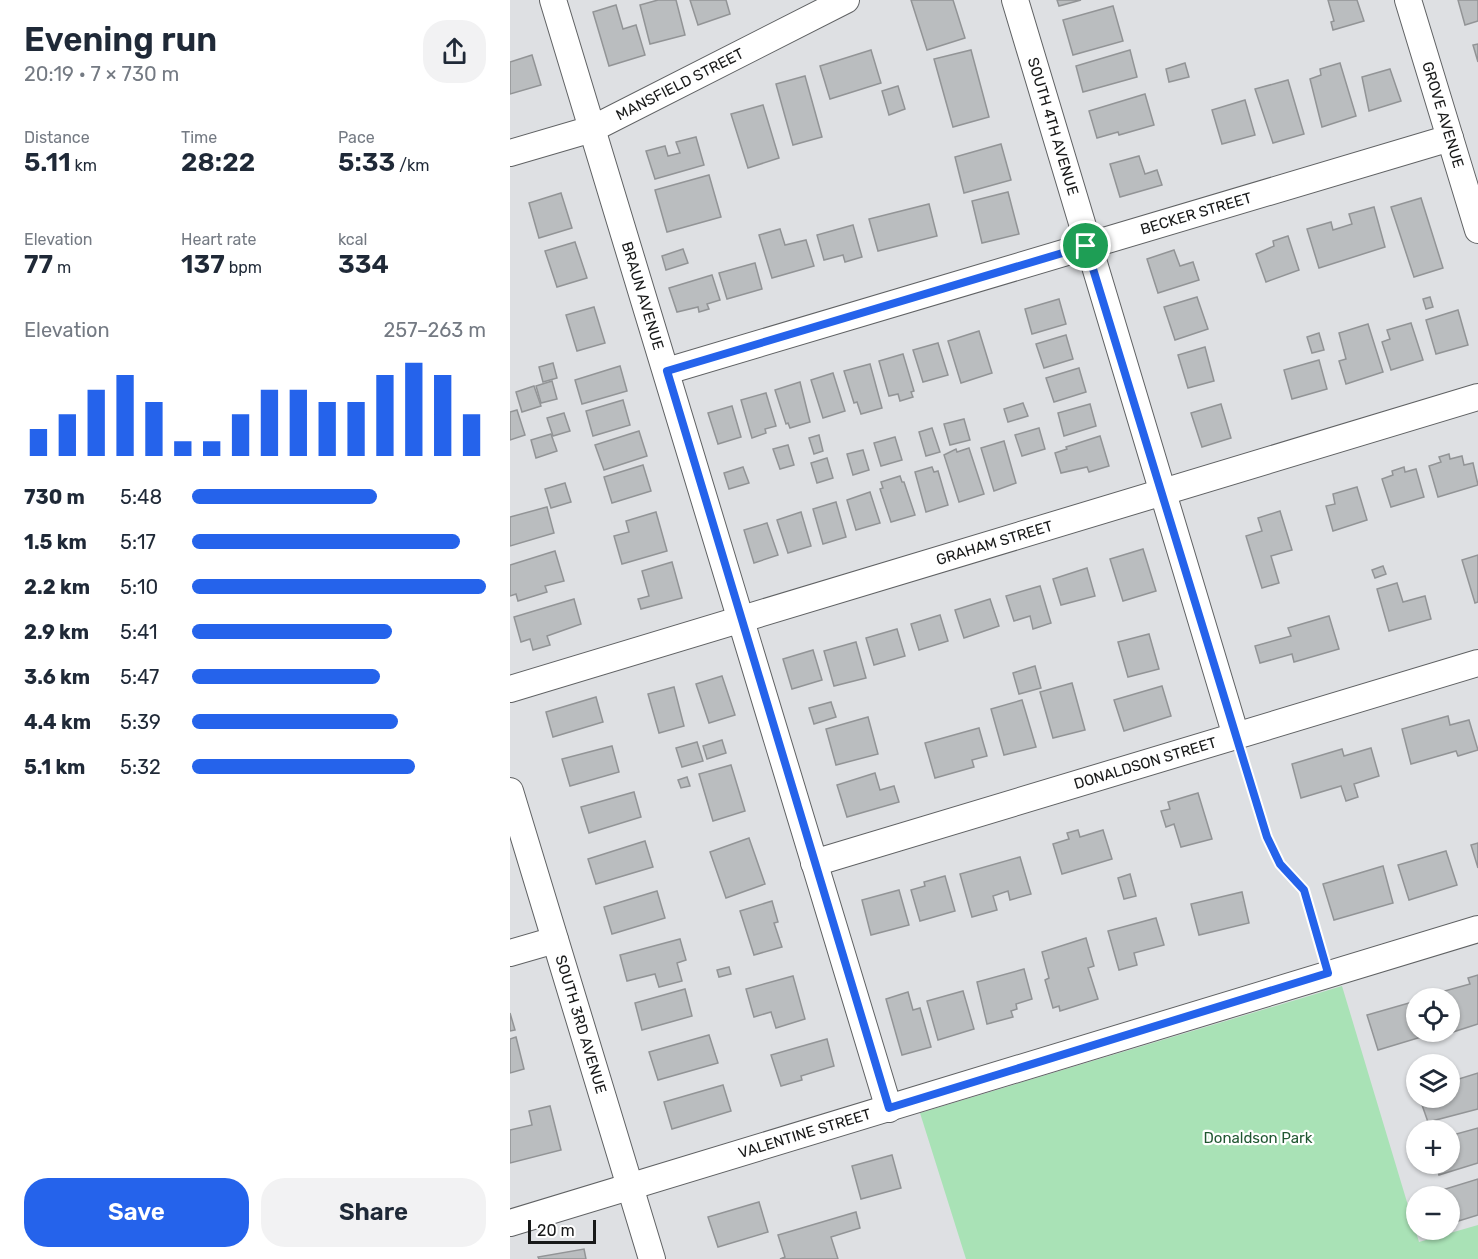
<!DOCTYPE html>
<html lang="en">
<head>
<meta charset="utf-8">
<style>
	:root { --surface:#fff; --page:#f2f2f3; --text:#1f2937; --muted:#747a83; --accent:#2563eb }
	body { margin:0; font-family:Rubik,sans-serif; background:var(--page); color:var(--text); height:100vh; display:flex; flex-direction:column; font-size:22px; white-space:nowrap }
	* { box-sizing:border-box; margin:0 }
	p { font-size:20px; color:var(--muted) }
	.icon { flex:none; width:33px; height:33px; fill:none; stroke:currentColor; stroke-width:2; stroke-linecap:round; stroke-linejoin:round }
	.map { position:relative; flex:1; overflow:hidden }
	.sheet { display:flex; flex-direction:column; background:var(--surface); width:510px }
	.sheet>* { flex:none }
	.buttons { position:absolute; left:896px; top:988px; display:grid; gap:12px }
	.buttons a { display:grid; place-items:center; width:54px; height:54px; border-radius:50%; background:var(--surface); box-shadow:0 2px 4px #0004; font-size:30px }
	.scale { position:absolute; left:18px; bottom:15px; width:68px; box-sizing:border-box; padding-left:6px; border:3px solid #181919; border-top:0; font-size:16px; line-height:21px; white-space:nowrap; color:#181919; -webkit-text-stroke:4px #fff; paint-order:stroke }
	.pin { position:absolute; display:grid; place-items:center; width:51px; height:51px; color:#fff; margin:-26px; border:3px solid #fff; border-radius:50%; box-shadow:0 2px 6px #0007 }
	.round { display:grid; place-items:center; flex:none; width:63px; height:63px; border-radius:24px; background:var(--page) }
	.summary { display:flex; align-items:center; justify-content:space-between; height:102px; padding:0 24px }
	h1 { font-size:33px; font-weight:600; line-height:45px }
	.metrics { display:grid; grid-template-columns:repeat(3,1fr); gap:9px; height:102px; padding:6px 24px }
	.metrics div { display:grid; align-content:center }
	.metrics b { font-size:26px; font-weight:600 }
	.metrics small { font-size:16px; font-weight:400 }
	.metrics p { font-size:16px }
	.chart { height:168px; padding:12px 24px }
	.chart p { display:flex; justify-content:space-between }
	.chart svg { width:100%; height:108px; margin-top:6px; stroke:var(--accent); stroke-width:6 }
	.action { display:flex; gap:12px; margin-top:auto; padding:12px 24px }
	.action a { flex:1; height:69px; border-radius:24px; background:var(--accent); color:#fff; font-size:24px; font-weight:600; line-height:69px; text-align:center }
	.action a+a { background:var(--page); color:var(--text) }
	ul { padding:0 24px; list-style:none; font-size:20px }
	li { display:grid; grid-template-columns:96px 72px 1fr; align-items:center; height:45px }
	li i { height:15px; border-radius:8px; background:var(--accent) }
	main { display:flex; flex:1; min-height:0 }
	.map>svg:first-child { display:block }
	.green { fill:#a9e2b6 }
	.building { fill:#babdbf; stroke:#929496; stroke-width:1.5 }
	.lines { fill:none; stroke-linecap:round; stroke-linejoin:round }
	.minor-casing { stroke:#606264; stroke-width:28 }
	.path { stroke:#7a7b7d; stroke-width:4; stroke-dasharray:4.5 3; stroke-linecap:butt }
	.minor { stroke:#fff; stroke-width:26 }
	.route-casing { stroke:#fff; stroke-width:12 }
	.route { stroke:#2563eb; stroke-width:8 }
	.labels { text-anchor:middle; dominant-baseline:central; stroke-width:4.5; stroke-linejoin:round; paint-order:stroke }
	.street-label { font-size:15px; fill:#181919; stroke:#fff }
	.park-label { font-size:15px; fill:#205731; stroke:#fff }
</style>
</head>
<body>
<main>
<section class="sheet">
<div class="summary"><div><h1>Evening run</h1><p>20:19 · 7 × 730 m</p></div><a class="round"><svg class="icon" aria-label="share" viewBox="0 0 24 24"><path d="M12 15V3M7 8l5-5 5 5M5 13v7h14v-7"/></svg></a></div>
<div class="metrics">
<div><p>Distance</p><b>5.11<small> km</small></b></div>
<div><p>Time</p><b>28:22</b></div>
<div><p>Pace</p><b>5:33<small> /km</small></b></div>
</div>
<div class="metrics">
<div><p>Elevation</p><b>77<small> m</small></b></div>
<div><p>Heart rate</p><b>137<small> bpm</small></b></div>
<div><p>kcal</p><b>334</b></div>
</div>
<div class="chart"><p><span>Elevation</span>257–263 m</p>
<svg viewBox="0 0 160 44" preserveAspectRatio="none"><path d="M5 44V33M15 44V27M25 44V17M35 44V11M45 44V22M55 44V38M65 44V38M75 44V27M85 44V17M95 44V17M105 44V22M115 44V22M125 44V11M135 44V6M145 44V11M155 44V27"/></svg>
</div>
<ul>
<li><b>730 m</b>5:48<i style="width:63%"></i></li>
<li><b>1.5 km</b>5:17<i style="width:91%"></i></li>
<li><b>2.2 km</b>5:10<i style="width:100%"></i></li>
<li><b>2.9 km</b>5:41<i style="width:68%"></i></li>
<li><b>3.6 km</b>5:47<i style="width:64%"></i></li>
<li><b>4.4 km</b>5:39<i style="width:70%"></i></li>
<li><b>5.1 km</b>5:32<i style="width:76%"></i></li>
</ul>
<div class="action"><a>Save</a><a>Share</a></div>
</section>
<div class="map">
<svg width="968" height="1259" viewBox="0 0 968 1259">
	<rect width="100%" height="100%" fill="#dee0e3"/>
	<polygon class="green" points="832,986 909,1242 968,1225 968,1259 456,1259 410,1113"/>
	<g class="building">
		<polygon points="148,0 166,0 175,35 140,44 130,5"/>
		<polygon points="180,0 216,0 220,14 188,25"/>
		<polygon points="401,0 443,0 455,38 417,50"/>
		<polygon points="547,0 571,0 549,6"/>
		<polygon points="818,0 847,0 854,21 823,30 821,22 824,21"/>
		<polygon points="948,0 968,0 968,21 955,25"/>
		<polygon points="106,5 113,29 126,25 135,55 99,66 83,12"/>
		<polygon points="603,6 613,41 563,55 553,20"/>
		<polygon points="968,44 968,62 963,45"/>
		<polygon points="361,50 371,83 320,99 310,66"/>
		<polygon points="461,50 479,117 443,127 424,59"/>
		<polygon points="620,50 627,77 573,92 566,66"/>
		<polygon points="22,55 31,85 0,94 0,62"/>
		<polygon points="675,63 679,77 659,82 656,69"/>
		<polygon points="830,63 846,116 812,127 800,79 811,75 810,69"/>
		<polygon points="880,69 891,101 859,111 852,77"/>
		<polygon points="295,76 312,137 283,145 266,84"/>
		<polygon points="778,80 794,134 763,143 745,89"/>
		<polygon points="388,86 395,109 379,115 372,91"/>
		<polygon points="635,94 644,125 609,135 608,132 587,138 579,111"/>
		<polygon points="735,100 745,135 712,144 702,110"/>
		<polygon points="253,105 269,158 238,168 221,114"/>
		<polygon points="186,137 194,165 145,179 136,151 155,146 158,156 170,153 166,142"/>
		<polygon points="491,144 501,180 454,193 445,157"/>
		<polygon points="629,156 635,174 647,170 652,185 610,197 600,164"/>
		<polygon points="199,175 211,217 157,232 145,190"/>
		<polygon points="498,192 509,234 472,243 462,201"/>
		<polygon points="51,193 62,228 29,238 19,203"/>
		<polygon points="911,198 933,268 904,277 881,207"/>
		<polygon points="419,204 427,236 368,251 359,219"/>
		<polygon points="864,207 875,247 809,268 797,229 821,222 823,230 842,224 839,214"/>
		<polygon points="343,225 352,257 335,262 333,255 314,260 307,235"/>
		<polygon points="270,229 275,245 296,240 304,266 262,278 249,235"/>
		<polygon points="778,236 789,270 756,282 746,254 764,246 763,241"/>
		<polygon points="65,242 77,278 47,287 35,251"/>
		<polygon points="173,249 178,263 156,270 152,256"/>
		<polygon points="664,250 670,266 683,262 689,280 648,293 637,259"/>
		<polygon points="245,263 252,289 217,299 209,273"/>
		<polygon points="202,275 210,300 197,304 199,309 189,312 188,307 167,312 159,288"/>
		<polygon points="687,297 698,329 665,340 654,307"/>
		<polygon points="920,297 923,307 916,309 913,299"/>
		<polygon points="549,299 556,324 522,334 515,309"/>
		<polygon points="84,307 95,343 67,351 56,315"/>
		<polygon points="948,310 958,345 926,354 916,320"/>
		<polygon points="901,323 913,360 881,370 872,342 880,339 877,330"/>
		<polygon points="858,324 873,372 836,384 829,361 836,359 829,333"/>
		<polygon points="469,331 482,373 451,383 438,341"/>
		<polygon points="809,333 814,350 802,353 797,337"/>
		<polygon points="556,335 563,359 534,368 526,344"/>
		<polygon points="428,343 438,375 413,382 403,350"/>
		<polygon points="695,347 704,381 678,388 668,355"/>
		<polygon points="393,354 404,391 401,392 403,397 390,401 388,394 379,396 369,361"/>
		<polygon points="809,360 817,389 782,399 774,370"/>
		<polygon points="43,363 47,378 33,382 29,367"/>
		<polygon points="360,364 372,408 351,414 347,402 344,403 334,371"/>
		<polygon points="110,366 117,391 72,404 65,380"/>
		<polygon points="569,368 576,392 544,402 536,378"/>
		<polygon points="323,373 335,411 313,418 301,380"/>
		<polygon points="42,381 47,399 31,403 26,386"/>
		<polygon points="290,382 300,422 280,428 278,423 276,424 265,390"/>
		<polygon points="24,386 31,406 12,412 6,392"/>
		<polygon points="256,393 266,426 255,429 256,433 242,438 231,400"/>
		<polygon points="113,400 120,425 83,436 76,411"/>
		<polygon points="513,403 518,416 498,422 494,409"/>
		<polygon points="580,404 586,426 554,436 548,413"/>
		<polygon points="711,404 721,438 692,447 681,413"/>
		<polygon points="222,406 231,437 208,444 198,413"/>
		<polygon points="7,410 15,435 0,440 0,412"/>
		<polygon points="54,413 60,431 43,436 37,418"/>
		<polygon points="454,419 460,440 440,445 434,424"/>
		<polygon points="422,428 430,452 416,456 409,432"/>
		<polygon points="529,428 535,449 512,456 505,435"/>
		<polygon points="129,431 137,456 94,470 85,445"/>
		<polygon points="41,434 47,451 26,458 21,440"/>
		<polygon points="309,435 313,451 304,454 299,438"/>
		<polygon points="590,436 599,466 579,472 577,467 551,473 545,453 557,449 556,447"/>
		<polygon points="385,437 392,460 371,466 364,443"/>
		<polygon points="494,441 506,483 484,491 471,448"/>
		<polygon points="278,445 284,465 270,469 263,449"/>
		<polygon points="459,448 474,494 449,502 434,455 446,449 447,452"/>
		<polygon points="353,450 359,470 343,475 337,454"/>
		<polygon points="939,454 940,459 952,456 954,465 963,463 968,485 928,497 919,466 931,462 929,457"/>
		<polygon points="317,458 323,478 307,483 301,463"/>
		<polygon points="133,465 141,491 102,503 94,477"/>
		<polygon points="233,467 239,483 219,489 214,473"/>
		<polygon points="422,467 424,472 428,471 438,505 416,512 405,472"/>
		<polygon points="894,467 895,472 906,469 914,497 881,507 872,479 883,475 882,471"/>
		<polygon points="390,476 392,482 394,482 405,515 381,522 370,489 373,488 371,482"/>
		<polygon points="55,483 61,502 41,508 35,489"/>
		<polygon points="847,487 857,520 823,531 816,506 825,504 823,494"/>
		<polygon points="360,492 370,523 346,530 337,500"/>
		<polygon points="326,502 336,537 313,544 303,509"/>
		<polygon points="37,507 44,533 0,546 0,517"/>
		<polygon points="770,511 782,550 761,556 769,583 752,588 736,536 752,531 748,518"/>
		<polygon points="146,512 157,551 112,564 104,536 119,532 116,521"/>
		<polygon points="291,512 301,546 278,553 267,520"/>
		<polygon points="257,523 268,555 244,563 234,530"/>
		<polygon points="633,549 646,591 613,601 600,559"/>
		<polygon points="45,551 54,581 35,586 37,592 8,601 6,594 0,596 0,565"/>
		<polygon points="968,555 968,602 965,603 952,560"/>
		<polygon points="162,562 172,598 131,609 128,599 139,596 132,571"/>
		<polygon points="873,566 876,574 865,578 862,570"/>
		<polygon points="577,568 585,596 551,605 543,579"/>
		<polygon points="887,583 893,602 915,596 921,619 879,631 867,589"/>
		<polygon points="530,586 541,623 523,629 520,616 504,621 496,596"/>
		<polygon points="64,599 71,624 37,636 40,645 23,650 20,639 11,642 4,617"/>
		<polygon points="480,599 489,626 454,638 445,610"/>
		<polygon points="430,615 438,641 409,650 401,624"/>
		<polygon points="819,616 829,649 784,662 782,654 750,663 745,646 781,636 778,628"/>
		<polygon points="387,629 395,656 364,665 356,638"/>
		<polygon points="639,634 649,669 618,677 608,642"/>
		<polygon points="346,642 356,678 324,686 314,651"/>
		<polygon points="303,650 312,680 282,689 273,659"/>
		<polygon points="525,666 531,688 509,694 503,673"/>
		<polygon points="212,676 225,715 199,723 186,684"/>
		<polygon points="562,683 575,730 543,738 530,692"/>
		<polygon points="652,686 661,716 614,731 604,700"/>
		<polygon points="164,687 174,726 149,733 138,694"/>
		<polygon points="86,697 93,722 43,737 36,712"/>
		<polygon points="512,700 526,747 494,755 481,709"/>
		<polygon points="321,702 326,717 304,724 299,708"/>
		<polygon points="938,716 940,725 959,720 968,750 948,756 946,751 901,764 892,729"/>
		<polygon points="358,717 368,754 326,765 316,729"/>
		<polygon points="469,728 477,756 462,760 464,767 425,778 415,743"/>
		<polygon points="212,740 216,753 197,759 193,746"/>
		<polygon points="187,742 193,761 172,767 166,748"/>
		<polygon points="102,746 109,772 60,786 52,759"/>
		<polygon points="861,748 869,776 844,784 848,797 836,801 831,786 791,798 782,764 832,749 834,756"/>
		<polygon points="221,765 235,811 203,821 189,774"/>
		<polygon points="365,773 370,790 384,786 389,802 337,817 327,785"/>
		<polygon points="177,777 180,786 171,788 168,780"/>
		<polygon points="124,792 131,817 79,833 71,807"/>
		<polygon points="688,793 702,839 671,847 664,824 656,827 651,811 660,809 658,802"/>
		<polygon points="568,830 570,837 593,830 602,859 552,874 543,844 559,839 557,833"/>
		<polygon points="239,838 255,884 216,898 200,852"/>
		<polygon points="135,841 143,867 86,884 78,859"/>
		<polygon points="968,843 968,868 961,845"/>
		<polygon points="936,851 947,885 899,900 888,865"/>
		<polygon points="510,857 521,894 500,900 498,891 483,896 487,910 462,917 450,874"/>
		<polygon points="873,866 883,903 824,920 813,884"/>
		<polygon points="620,874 626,896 614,899 608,878"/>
		<polygon points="435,876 445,911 410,921 401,890 415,886 414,882"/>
		<polygon points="389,890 399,925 361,935 352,900"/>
		<polygon points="147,891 155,918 102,934 94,907"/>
		<polygon points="732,892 739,923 689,935 681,904"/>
		<polygon points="262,901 268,922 264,923 272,947 244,955 230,911"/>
		<polygon points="646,918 654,945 624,953 627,965 609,970 598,931"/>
		<polygon points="576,938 584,966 578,968 588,999 550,1011 549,1006 543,1008 535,980 539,978 532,952"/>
		<polygon points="170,939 176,960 167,963 172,981 149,987 145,974 117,981 110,955"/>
		<polygon points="219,967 221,974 209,977 207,970"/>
		<polygon points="514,969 522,999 506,1004 507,1009 501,1011 503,1017 477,1024 467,982"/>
		<polygon points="968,975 968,1024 943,1032 939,1019 939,999 933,999 931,992 960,984 958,978"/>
		<polygon points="283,976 295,1019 266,1028 261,1012 244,1017 236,989"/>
		<polygon points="175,989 182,1016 132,1030 125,1003"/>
		<polygon points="453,991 464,1029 428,1040 417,1001"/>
		<polygon points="398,992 403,1010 410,1008 421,1047 392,1055 376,999"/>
		<polygon points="906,1001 906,1032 918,1032 918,1035 868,1050 857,1015"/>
		<polygon points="0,1013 5,1030 0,1031"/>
		<polygon points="199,1035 208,1063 148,1080 139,1052"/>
		<polygon points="6,1037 14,1069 0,1073 0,1039"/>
		<polygon points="317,1039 324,1066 291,1076 292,1080 271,1086 261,1055"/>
		<polygon points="968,1073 968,1109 918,1122 911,1102 939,1098 939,1082"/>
		<polygon points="213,1085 221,1111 162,1129 154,1102"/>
		<polygon points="40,1106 51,1150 0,1163 0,1130 22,1125 19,1111"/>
		<polygon points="968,1128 968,1163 929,1175 926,1164 939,1164 939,1136"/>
		<polygon points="382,1155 391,1188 351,1199 342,1166"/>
		<polygon points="968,1179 968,1215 939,1224 939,1197 931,1197 929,1191"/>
		<polygon points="249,1202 258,1232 208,1247 198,1217"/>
		<polygon points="346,1212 350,1228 321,1237 328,1259 270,1259 275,1257 268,1235"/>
		<polygon points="74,1249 76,1259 29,1259 28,1257"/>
	</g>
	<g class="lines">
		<defs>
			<g id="minor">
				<path id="s1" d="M 43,0 L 379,1109"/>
				<path id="s2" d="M 505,0 L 726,736"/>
				<path id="s3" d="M 898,0 L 968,230"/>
				<path id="s4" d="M 0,153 L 82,129 L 336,0"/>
				<path id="s5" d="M 157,371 L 940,138"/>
				<path id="s6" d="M 0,689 L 968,397"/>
				<path id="s7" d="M 0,791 L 142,1259"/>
				<path id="s8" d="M 304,863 L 968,663"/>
				<polyline points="0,953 45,940"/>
				<path id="s9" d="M 0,1223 L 968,929"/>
			</g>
		</defs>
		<use href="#minor" class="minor-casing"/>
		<polyline class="path" points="733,757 762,852 793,890 812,953"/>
		<use href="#minor" class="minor"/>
	</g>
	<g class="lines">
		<defs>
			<polygon id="route" points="576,246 757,837 770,864 794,890 818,973 379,1108 157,371"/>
		</defs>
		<use href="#route" class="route-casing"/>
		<use href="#route" class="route"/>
	</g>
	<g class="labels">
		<g class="street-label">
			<text stroke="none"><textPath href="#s4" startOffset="184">MANSFIELD STREET</textPath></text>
			<text stroke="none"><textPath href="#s3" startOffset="120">GROVE AVENUE</textPath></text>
			<text stroke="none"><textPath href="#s2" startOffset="132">SOUTH 4TH AVENUE</textPath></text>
			<text stroke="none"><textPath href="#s5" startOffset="552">BECKER STREET</textPath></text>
			<text stroke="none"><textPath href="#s1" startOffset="309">BRAUN AVENUE</textPath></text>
			<text stroke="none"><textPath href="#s6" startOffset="506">GRAHAM STREET</textPath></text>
			<text stroke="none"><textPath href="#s8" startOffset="346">DONALDSON STREET</textPath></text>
			<text stroke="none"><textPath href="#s7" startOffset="244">SOUTH 3RD AVENUE</textPath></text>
			<text stroke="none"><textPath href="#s9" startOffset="308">VALENTINE STREET</textPath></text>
		</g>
		<g class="park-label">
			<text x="748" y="1138">Donaldson Park</text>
		</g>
	</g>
</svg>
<div class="buttons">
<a><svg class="icon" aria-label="locate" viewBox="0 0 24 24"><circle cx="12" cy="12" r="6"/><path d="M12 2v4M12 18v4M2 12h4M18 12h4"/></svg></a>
<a><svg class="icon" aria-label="layers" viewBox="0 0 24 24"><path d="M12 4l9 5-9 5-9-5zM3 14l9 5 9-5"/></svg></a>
<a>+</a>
<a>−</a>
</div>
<div class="scale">20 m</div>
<div class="pin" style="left:576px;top:246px;background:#1e9e55"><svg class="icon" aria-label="arrive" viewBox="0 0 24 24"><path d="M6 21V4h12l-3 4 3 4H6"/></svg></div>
</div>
</main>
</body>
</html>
